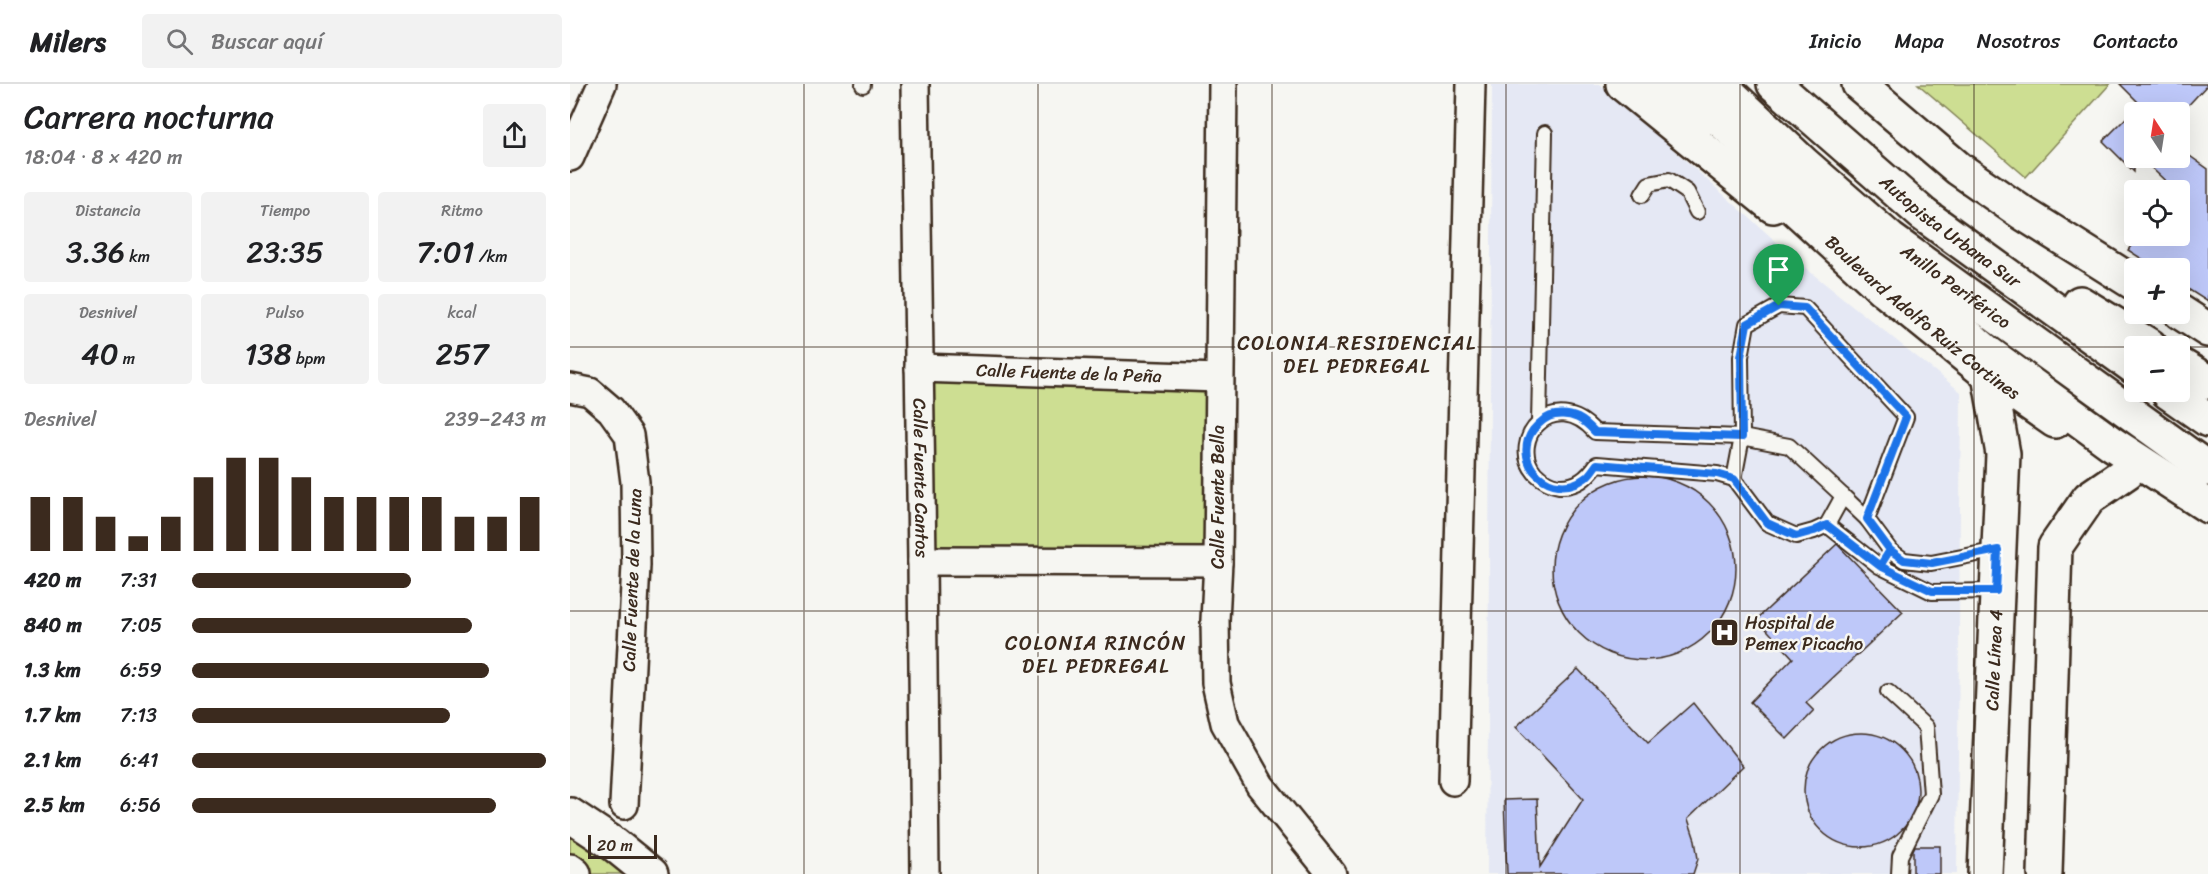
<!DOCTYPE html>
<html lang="es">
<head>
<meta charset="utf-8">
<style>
	:root { --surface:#fff; --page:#f2f2f2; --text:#202124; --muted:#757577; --line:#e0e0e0; --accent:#3b2a1e }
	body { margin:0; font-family:Sriracha,sans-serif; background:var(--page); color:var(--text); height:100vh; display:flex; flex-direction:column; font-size:22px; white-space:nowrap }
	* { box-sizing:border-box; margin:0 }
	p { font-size:20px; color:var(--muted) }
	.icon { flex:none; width:33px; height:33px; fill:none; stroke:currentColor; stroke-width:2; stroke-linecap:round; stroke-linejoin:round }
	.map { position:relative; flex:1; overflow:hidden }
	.sheet { display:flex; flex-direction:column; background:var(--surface); width:570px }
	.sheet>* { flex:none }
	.needle { width:39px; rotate:348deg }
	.buttons { position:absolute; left:1554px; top:18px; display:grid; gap:12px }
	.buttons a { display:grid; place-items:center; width:66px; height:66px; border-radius:6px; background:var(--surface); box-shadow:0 6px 24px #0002; font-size:30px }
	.scale { position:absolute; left:18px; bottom:15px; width:69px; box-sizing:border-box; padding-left:6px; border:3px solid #3b2a1e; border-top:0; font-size:16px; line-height:21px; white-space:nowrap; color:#3b2a1e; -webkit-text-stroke:4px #f6f6f2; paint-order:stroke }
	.pin { position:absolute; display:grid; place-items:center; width:51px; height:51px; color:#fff; margin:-62px -26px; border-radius:50% 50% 50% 0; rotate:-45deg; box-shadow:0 0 6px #0007 }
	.pin .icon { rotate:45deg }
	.round { display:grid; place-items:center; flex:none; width:63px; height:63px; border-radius:6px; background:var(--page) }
	.headline { display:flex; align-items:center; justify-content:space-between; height:102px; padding:0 24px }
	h1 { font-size:33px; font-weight:600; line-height:45px }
	.figures { display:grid; grid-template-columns:repeat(3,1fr); gap:9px; height:102px; padding:6px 24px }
	.figures div { display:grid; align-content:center; border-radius:6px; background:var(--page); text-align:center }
	.figures b { font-size:30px; font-weight:600 }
	.figures small { font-size:16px; font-weight:400 }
	.figures p { font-size:16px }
	.chart { height:168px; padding:12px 24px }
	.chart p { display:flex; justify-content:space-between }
	.chart svg { width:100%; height:108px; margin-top:6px; stroke:var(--accent); stroke-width:6 }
	ul { padding:0 24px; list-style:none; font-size:20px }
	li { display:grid; grid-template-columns:96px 72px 1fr; align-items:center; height:45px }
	li i { height:15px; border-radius:8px; background:var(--accent) }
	header { display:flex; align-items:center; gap:36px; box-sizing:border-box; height:84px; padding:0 30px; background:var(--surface); border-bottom:2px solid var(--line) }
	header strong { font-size:28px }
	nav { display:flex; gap:33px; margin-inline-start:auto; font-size:21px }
	.search { width:420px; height:54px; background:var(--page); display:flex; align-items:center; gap:15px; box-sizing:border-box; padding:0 21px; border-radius:6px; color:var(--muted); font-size:22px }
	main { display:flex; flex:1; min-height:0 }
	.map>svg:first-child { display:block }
	.built { fill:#e5e8f4 }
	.green { fill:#cdde92; stroke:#848458; stroke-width:1.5 }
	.building { fill:#bec8f9; stroke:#3b2a1e; stroke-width:1.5 }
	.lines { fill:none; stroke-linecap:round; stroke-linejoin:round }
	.service-casing { stroke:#3b2a1e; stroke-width:18 }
	.minor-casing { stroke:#3b2a1e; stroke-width:32 }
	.tertiary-casing { stroke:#3b2a1e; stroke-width:38 }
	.secondary-casing { stroke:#3b2a1e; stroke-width:38 }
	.motorway-casing { stroke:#3b2a1e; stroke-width:38 }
	.service { stroke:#f6f6f2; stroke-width:14 }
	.minor { stroke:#f6f6f2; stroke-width:27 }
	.tertiary { stroke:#f6f6f2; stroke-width:33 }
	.secondary { stroke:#f6f6f2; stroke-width:33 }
	.motorway { stroke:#f6f6f2; stroke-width:33 }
	.route-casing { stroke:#fff; stroke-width:12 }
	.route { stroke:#1a73e8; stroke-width:8 }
	.grid { fill:none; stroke:#3b2a1e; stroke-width:1.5; stroke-opacity:0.55 }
	.labels { text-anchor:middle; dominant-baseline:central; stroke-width:5; stroke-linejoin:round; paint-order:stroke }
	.street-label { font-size:18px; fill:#3b2a1e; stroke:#f6f6f2 }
	.poi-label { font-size:18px; fill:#3b2a1e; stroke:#f6f6f2; text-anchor:start }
	.neighbourhood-label { font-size:20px; letter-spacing:1.5px; fill:#3b2a1e; stroke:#f6f6f2 }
</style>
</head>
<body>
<header>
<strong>Milers</strong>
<div class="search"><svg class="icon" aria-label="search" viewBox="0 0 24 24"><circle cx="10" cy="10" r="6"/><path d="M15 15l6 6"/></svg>Buscar aquí</div>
<nav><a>Inicio</a><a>Mapa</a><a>Nosotros</a><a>Contacto</a></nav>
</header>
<main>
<section class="sheet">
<div class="headline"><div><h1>Carrera nocturna</h1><p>18:04 · 8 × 420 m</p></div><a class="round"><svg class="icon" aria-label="share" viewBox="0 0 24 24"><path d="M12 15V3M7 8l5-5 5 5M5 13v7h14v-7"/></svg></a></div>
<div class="figures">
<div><p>Distancia</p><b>3.36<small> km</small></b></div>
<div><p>Tiempo</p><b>23:35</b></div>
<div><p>Ritmo</p><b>7:01<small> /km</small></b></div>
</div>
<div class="figures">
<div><p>Desnivel</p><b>40<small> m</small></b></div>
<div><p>Pulso</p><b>138<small> bpm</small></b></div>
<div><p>kcal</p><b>257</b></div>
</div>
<div class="chart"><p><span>Desnivel</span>239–243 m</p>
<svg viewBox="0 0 160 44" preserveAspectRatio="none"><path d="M5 44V22M15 44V22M25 44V30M35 44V38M45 44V30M55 44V14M65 44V6M75 44V6M85 44V14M95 44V22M105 44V22M115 44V22M125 44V22M135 44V30M145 44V30M155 44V22"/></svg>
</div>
<ul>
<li><b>420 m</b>7:31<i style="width:62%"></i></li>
<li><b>840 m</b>7:05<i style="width:79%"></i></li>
<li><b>1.3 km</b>6:59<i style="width:84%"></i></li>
<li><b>1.7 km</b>7:13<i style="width:73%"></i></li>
<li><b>2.1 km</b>6:41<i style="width:100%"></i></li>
<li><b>2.5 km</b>6:56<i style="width:86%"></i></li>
</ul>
</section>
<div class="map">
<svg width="1638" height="790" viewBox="0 0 1638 790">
	<rect width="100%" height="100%" fill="#f6f6f2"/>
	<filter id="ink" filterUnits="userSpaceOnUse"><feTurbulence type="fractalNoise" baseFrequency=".0167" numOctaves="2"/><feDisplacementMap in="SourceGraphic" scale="12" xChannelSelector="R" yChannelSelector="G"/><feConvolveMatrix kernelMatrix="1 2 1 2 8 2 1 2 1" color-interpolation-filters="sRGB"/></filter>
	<g filter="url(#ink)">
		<polygon class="built" points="922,0 1030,0 1239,187 1391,308 1387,790 917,790"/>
		<g class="green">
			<polygon points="1348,0 1540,0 1456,93"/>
			<polygon points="360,294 641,302 642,469 360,468"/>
			<polygon points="0,739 69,790 14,790 0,780"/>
		</g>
		<g class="building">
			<polygon points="1550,0 1638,0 1612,28 1564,28 1564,88 1533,57 1570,20"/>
			<polygon points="1610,65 1638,85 1638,218 1610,200 1610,184 1586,184 1558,166 1568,152 1610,152 1610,106 1605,106 1571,74 1610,74"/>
			<circle cx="1074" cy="484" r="92"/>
			<polygon points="1267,460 1333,528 1236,619 1244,627 1217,655 1180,618 1223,574 1187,535"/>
			<polygon points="1008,585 1078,659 1123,619 1173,682 1118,735 1125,756 1128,775 1123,790 937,790 934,716 967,715 970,783 1013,715 946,643"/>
			<circle cx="1291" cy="706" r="57"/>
			<polygon points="1345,762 1370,762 1370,790 1343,790 1343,766"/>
		</g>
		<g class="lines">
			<defs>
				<g id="service">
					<polyline points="293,0 293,1"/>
					<polyline points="1072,111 1079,100 1099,96 1117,108 1127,128"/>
					<polyline points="969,339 975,49"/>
					<polyline points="1164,395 1172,353 1171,273 1177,240 1209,222 1235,224 1336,333 1297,435"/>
					<path d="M 1257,441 L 1244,447 L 1226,452 L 1197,439 L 1164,395 L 1147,390 L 1027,380 C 1017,394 1007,403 989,402 C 980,401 972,396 965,389 C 937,356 984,302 1025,348 L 1172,353 L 1219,362 L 1273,412"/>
					<polyline points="1426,507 1362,508 1309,482 1257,441 1273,412 1297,435 1320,466 1334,476 1361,479 1428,466"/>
					<polyline points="1318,608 1356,643 1361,710 1330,772 1329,790"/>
				</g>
				<g id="minor">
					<path id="s1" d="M 345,0 L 352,477 L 355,790"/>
					<polyline points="653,0 648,478 645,536 646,599 655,639 690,701 762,790"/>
					<polyline points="0,73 32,0"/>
					<path id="s2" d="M 349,284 L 649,294"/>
					<polyline points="0,304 20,308 41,326 59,351 65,398 66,481 54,721"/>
					<polyline points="352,477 648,478"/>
					<polyline points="883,697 901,0"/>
				</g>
				<g id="tertiary">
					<polyline points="0,731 45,761 81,790"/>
					<polyline points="0,787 4,790"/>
					<path id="s3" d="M 1415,790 L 1433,370 L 1419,291"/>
					<polyline points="1475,790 1485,463 1519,414 1557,388"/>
				</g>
				<g id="secondary">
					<polyline points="1053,0 1203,122"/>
					<polyline points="1089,0 1130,37"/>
					<polyline points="1289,0 1389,85 1451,128 1564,199"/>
					<path id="s4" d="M 1192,94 L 1313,205 L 1419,291 L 1485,337"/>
					<polyline points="1610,228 1638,246"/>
				</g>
				<g id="motorway">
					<polyline points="1111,0 1202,83 1418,269 1541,359 1638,422"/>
					<path id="s5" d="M 1149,0 L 1234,80 L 1320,155 L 1638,385"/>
					<path id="s6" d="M 1204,0 L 1354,131 L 1564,283"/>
					<polyline points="1510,219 1580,262"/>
					<polyline points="1610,281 1638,298"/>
					<polyline points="1598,308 1638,336"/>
				</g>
			</defs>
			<use href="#service" class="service-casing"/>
			<use href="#minor" class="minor-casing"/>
			<use href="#tertiary" class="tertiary-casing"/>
			<use href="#secondary" class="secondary-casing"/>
			<use href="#motorway" class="motorway-casing"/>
			<use href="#service" class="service"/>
			<use href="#minor" class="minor"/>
			<use href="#tertiary" class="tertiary"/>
			<use href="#secondary" class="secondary"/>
			<use href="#motorway" class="motorway"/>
		</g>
	</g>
	<g class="lines" filter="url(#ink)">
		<defs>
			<path id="route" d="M 1209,222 L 1177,240 L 1171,273 L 1172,353 L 1025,348 C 1014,336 1003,328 985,331 C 976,332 969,339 963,346 C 940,379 982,418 1015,394 C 1020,391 1023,385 1027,380 L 1147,390 L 1164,395 L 1197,439 L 1226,452 L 1244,447 L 1257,441 L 1310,482 L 1320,466 L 1334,476 L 1362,479 L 1428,466 L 1426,507 L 1362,507 L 1310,482 L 1320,466 L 1297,435 L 1336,333 L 1235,224 L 1209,222"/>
		</defs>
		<use href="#route" class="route-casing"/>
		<use href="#route" class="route"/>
	</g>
	<path class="grid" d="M 234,0 L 234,790M 468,0 L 468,790M 702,0 L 702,790M 936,0 L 936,790M 1170,0 L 1170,790M 1404,0 L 1404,790M 0,263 L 1564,263M 1610,263 L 1638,263M 0,527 L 1638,527"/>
	<defs>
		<symbol id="hospital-square" viewBox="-11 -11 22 22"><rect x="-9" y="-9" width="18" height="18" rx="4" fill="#3b2a1e" stroke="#f6f6f2"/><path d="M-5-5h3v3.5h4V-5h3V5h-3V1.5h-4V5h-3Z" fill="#fff"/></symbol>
	</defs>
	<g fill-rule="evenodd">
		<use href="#hospital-square" x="1138" y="532" width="33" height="33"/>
	</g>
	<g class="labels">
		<g class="street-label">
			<text stroke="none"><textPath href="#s6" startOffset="230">Autopista Urbana Sur</textPath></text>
			<text stroke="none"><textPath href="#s5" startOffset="312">Anillo Periférico</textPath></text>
			<text stroke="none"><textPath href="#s4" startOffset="213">Boulevard Adolfo Ruiz Cortines</textPath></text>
			<text stroke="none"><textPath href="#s2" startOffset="150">Calle Fuente de la Peña</textPath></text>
			<text stroke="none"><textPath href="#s1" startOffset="394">Calle Fuente Cantos</textPath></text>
			<text transform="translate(648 413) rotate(-90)">Calle Fuente Bella</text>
			<text transform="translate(62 496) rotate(-88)">Calle Fuente de la Luna</text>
			<text stroke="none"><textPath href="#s3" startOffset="214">Calle Línea 4</textPath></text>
		</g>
		<g class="poi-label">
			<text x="1175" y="539">Hospital de<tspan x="1175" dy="21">Pemex Picacho</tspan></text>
		</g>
		<g class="neighbourhood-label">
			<text x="787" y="259">COLONIA RESIDENCIAL<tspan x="787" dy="23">DEL PEDREGAL</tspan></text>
			<text x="526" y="559">COLONIA RINCÓN<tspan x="526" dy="23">DEL PEDREGAL</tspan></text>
		</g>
	</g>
</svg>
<div class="buttons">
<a><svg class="needle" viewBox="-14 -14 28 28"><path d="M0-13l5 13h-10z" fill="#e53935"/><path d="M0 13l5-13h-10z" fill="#757577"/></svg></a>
<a><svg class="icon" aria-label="locate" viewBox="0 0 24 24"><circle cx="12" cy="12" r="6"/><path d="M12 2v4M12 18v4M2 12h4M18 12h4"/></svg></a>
<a>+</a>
<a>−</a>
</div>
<div class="scale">20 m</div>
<div class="pin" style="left:1209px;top:222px;background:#1e9e55"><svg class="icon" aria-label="arrive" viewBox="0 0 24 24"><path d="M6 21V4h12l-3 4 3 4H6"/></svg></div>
</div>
</main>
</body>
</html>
